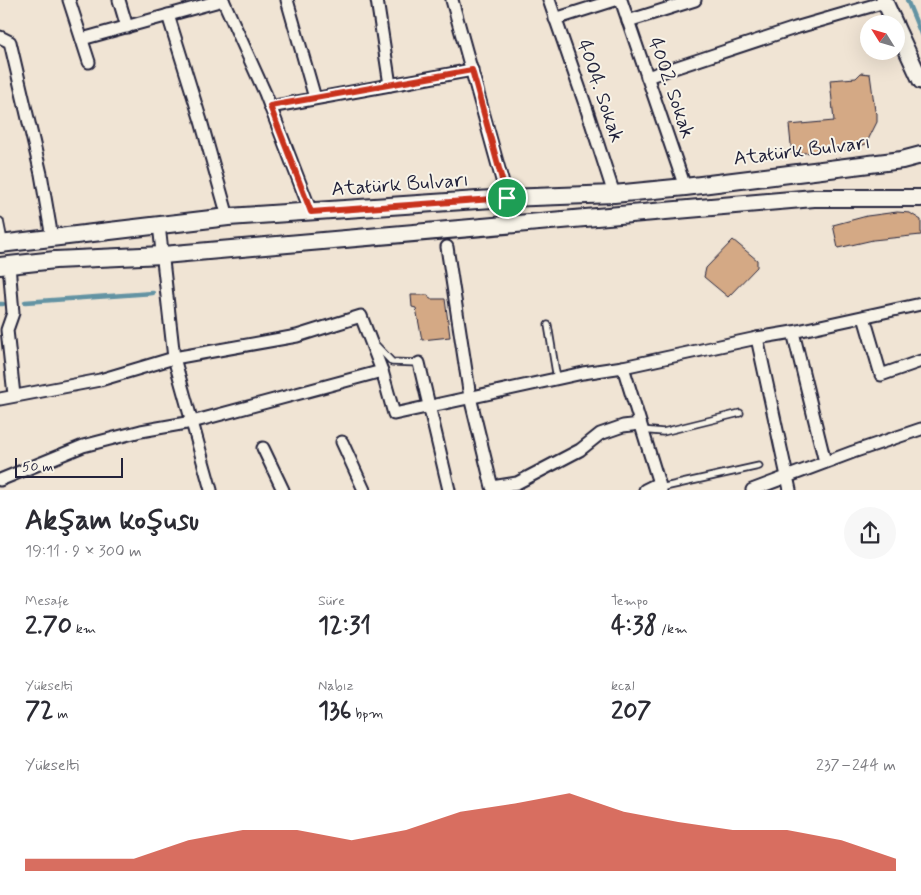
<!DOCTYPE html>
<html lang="tr">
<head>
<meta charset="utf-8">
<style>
	:root { --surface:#fff; --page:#f7f7f7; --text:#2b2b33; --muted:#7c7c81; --accent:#c8321e }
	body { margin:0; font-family:Mynerve,sans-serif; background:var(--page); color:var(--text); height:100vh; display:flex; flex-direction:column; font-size:19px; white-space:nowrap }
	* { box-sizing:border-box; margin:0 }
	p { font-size:16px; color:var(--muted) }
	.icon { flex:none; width:28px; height:28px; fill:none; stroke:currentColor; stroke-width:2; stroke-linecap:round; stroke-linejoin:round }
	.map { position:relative; height:490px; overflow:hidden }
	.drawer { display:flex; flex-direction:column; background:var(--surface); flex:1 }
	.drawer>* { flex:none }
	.needle { width:32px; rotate:307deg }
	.fabs { position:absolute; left:860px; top:15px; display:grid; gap:10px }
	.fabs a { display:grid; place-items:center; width:45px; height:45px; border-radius:50%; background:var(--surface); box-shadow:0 5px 20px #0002; font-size:25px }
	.scale { position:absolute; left:15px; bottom:12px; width:108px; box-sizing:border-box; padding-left:5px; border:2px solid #22223b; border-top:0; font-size:14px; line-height:18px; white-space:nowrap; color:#22223b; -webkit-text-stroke:4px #f7f3e8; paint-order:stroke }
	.pin { position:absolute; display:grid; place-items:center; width:42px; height:42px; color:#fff; margin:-21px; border:2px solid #fff; border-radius:50%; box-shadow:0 1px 5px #0007 }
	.round { display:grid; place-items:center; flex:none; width:52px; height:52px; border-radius:26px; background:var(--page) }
	.headline { display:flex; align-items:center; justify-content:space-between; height:85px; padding:0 25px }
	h1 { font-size:28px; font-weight:700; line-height:38px }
	.metrics { display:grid; grid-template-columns:repeat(3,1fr); gap:8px; height:85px; padding:5px 25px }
	.metrics div { display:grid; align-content:center }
	.metrics b { font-size:25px; font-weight:700 }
	.metrics small { font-size:14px; font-weight:400 }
	.metrics p { font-size:14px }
	.chart { height:140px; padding:10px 25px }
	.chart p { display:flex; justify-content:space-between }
	.chart svg { width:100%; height:90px; margin-top:5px; fill:var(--accent); opacity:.7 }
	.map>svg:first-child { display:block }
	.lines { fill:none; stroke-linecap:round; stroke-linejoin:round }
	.stream { stroke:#6393a3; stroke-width:4.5 }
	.building { fill:#d4a985; stroke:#22223b }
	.service-casing { stroke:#22223b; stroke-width:9 }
	.minor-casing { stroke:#22223b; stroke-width:15 }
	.tertiary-casing { stroke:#22223b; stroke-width:19 }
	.secondary-casing { stroke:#22223b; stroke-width:20 }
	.service { stroke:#f7f3e8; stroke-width:5.5 }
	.minor { stroke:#f7f3e8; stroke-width:11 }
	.tertiary { stroke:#f7f3e8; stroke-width:15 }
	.secondary { stroke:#f7f3e8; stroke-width:16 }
	.route-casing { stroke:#fff; stroke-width:10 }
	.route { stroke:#c8321e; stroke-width:6 }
	.labels { text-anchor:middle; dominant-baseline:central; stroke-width:4; stroke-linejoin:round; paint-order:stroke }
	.street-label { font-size:20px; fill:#22223b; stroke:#f7f3e8 }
</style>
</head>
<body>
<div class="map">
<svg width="921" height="490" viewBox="0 0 921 490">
	<rect width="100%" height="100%" fill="#f0e4d4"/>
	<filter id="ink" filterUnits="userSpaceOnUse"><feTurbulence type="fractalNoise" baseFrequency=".02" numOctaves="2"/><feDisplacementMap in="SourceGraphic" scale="10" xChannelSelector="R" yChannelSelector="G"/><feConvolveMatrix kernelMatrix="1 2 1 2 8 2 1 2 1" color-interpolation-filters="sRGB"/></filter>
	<g filter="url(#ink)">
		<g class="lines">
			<g class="stream">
				<polyline points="907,0 921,34"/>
				<polyline points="25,302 153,293"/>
				<polyline points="0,304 3,304"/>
			</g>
		</g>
		<g class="building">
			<polygon points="861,73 870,74 875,111 877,113 877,122 866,144 851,149 792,154 789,125 834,121 830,80 856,78"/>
			<polygon points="897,212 910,213 921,220 921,235 873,240 838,248 833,225 867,216"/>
			<polygon points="733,240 757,260 757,267 728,297 704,277 706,268"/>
			<polygon points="411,295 428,295 430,299 445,299 450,337 422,340 416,308 412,307"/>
		</g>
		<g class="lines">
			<defs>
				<g id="service">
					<polyline points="0,221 4,241"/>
					<polyline points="548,325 557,379"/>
					<polyline points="374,343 392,362 419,363"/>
					<polyline points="641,430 663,432 740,413"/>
					<polyline points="660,488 759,466"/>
				</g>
				<g id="minor">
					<polyline points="69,0 89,62"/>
					<polyline points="119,0 127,27"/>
					<polyline points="223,0 265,93 311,212"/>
					<polyline points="287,0 315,98"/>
					<polyline points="377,0 390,85"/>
					<polyline points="452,0 507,198"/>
					<polyline points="549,0 585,104 614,194"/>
					<polyline points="621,0 685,187"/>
					<polyline points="168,15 201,121 228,217"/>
					<polyline points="555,19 615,0"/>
					<polyline points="628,21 695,0"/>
					<polyline points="0,37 10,42 41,174 52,238"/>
					<polyline points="82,39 223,0"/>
					<polyline points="647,77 795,28 885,2"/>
					<polyline points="270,107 472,70"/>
					<polyline points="159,225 174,358 211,490"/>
					<polyline points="447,247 470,397 492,487 517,483 580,450 600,434 623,426 640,424"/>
					<polyline points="9,265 13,313 7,330 14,395"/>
					<polyline points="864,317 881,375 921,361"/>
					<polyline points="793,332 825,462"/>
					<polyline points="757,338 790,490"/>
					<polyline points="419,363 449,490"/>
					<polyline points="623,367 661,490"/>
					<polyline points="0,399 100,380 174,358 297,336 361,316 382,371 394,414 583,373 623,367 757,338 793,332 921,304"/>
					<polyline points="342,442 364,490"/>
					<polyline points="263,448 283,490"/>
					<polyline points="0,480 83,446 141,431 192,422 382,371"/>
					<polyline points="645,490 659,483"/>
					<polyline points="752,490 853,452 921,429"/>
				</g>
				<g id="tertiary">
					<polyline points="884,0 895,24"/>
					<polyline points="896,27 921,81"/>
				</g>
				<g id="secondary">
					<polyline points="0,244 228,217 507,198 614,194 685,187 902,160 921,155"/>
					<polyline points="0,266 55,260 163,255 814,198 921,198"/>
				</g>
			</defs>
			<use href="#service" class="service-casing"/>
			<use href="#minor" class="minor-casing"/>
			<use href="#tertiary" class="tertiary-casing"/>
			<use href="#secondary" class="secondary-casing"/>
			<use href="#service" class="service"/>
			<use href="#minor" class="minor"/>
			<use href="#tertiary" class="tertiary"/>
			<use href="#secondary" class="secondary"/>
		</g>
	</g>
	<g class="lines" filter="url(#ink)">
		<defs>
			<polygon id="route" points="472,70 507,198 311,212 270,106"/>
		</defs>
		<use href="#route" class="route-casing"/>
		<use href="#route" class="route"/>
	</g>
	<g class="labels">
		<g class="street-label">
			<text transform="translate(671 88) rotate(71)">4002. Sokak</text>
			<text transform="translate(600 91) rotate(71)">4004. Sokak</text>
			<text transform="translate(802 151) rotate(-7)">Atatürk Bulvarı</text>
			<text transform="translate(400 185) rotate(-4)">Atatürk Bulvarı</text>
		</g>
	</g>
</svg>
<div class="fabs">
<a><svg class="needle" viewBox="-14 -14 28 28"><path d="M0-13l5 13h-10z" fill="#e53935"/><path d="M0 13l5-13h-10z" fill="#7c7c81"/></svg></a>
</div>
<div class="scale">50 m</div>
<div class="pin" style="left:507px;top:198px;background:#1e9e55"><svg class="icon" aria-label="arrive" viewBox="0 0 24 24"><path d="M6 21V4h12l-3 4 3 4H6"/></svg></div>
</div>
<section class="drawer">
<div class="headline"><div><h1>Akşam koşusu</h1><p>19:11 · 9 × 300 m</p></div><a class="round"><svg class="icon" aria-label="share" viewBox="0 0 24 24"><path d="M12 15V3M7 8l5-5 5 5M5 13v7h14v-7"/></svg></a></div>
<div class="metrics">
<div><p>Mesafe</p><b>2.70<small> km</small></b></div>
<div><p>Süre</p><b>12:31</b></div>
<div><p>Tempo</p><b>4:38<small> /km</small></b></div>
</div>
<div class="metrics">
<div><p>Yükselti</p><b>72<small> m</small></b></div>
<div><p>Nabız</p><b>136<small> bpm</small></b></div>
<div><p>kcal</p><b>207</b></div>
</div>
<div class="chart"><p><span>Yükselti</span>237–244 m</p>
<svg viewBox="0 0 160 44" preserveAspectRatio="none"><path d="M0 44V38L10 38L20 38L30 29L40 24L50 24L60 29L70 24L80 15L90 11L100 6L110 15L120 20L130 24L140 24L150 29L160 38V44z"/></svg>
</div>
</section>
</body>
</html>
